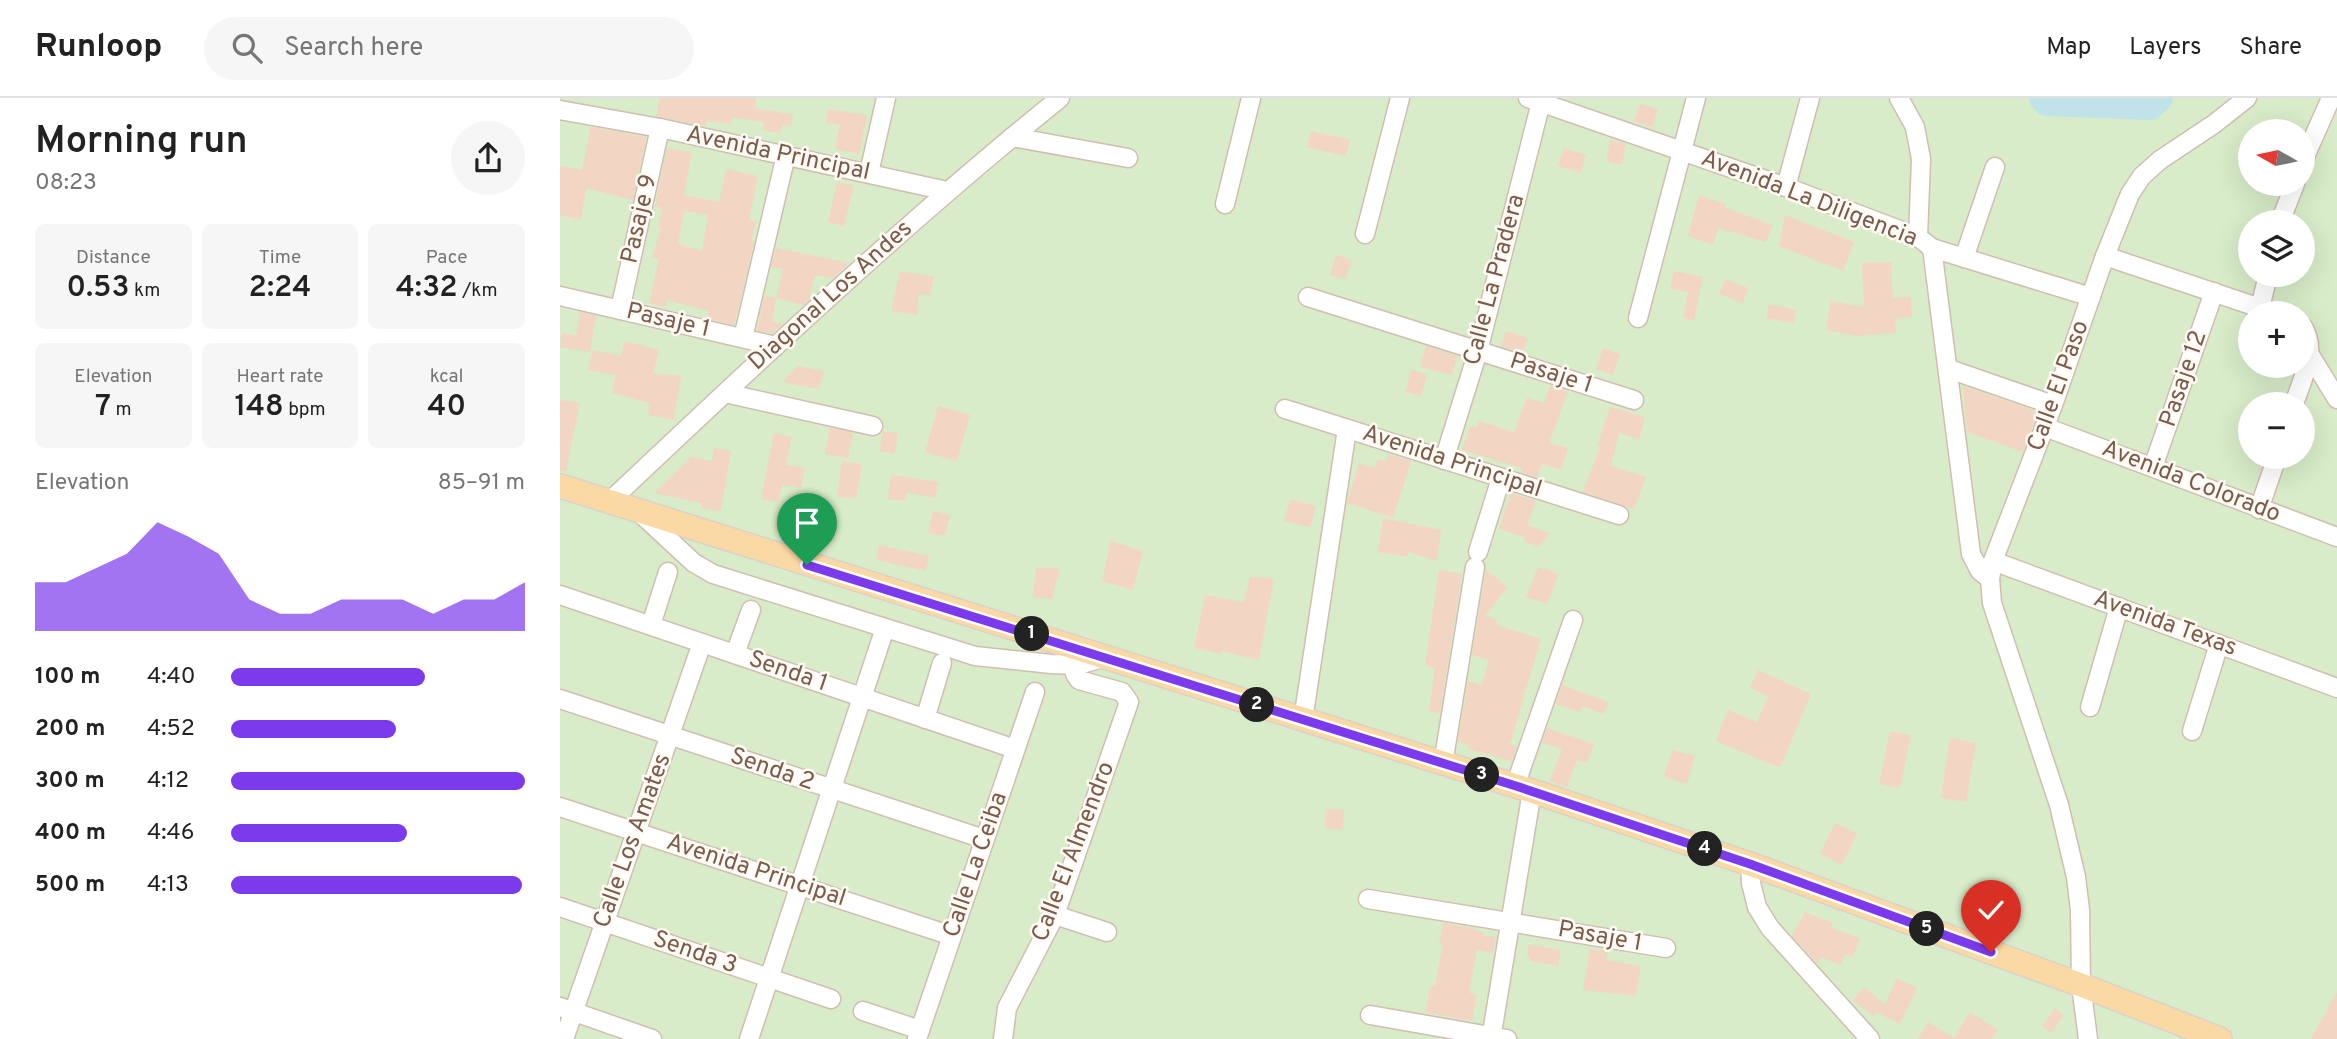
<!DOCTYPE html>
<html lang="en">
<head>
<meta charset="utf-8">
<style>
	:root { --surface:#fff; --page:#f6f6f6; --text:#222; --muted:#767676; --line:#e0e0e0; --accent:#7c3aed }
	body { margin:0; font-family:Overpass,sans-serif; background:var(--page); color:var(--text); height:100vh; display:flex; flex-direction:column; font-size:26px; white-space:nowrap }
	* { box-sizing:border-box; margin:0 }
	p { font-size:23px; color:var(--muted) }
	.icon { flex:none; width:38px; height:38px; fill:none; stroke:currentColor; stroke-width:2; stroke-linecap:round; stroke-linejoin:round }
	.map { position:relative; flex:1; overflow:hidden }
	.panel { display:flex; flex-direction:column; background:var(--surface); width:560px }
	.panel>* { flex:none }
	.needle { width:46px; rotate:279deg }
	.tools { position:absolute; left:1678px; top:21px; display:grid; gap:14px }
	.tools a { display:grid; place-items:center; width:77px; height:77px; border-radius:50%; background:var(--surface); box-shadow:0 7px 28px #0002; font-size:35px }
	.pin { position:absolute; display:grid; place-items:center; width:60px; height:60px; color:#fff; margin:-72px -30px; border-radius:50% 50% 50% 0; rotate:-45deg; box-shadow:0 0 7px #0007 }
	.pin .icon { rotate:45deg }
	.km { position:absolute; width:35px; height:35px; margin:-18px; border-radius:50%; background:#222; color:#fff; font-size:19px; line-height:35px; text-align:center }
	.round { display:grid; place-items:center; flex:none; width:74px; height:74px; border-radius:37px; background:var(--page) }
	.summary { display:flex; align-items:center; justify-content:space-between; height:119px; padding:0 35px }
	h1 { font-size:38px; font-weight:600; line-height:52px }
	.metrics { display:grid; grid-template-columns:repeat(3,1fr); gap:10px; height:119px; padding:7px 35px }
	.metrics div { display:grid; align-content:center; border-radius:10px; background:var(--page); text-align:center }
	.metrics b { font-size:30px; font-weight:600 }
	.metrics small { font-size:19px; font-weight:400 }
	.metrics p { font-size:19px }
	.chart { height:196px; padding:14px 35px }
	.chart p { display:flex; justify-content:space-between }
	.chart svg { width:100%; height:126px; margin-top:7px; fill:var(--accent); opacity:.7 }
	ul { padding:0 35px; list-style:none; font-size:23px }
	li { display:grid; grid-template-columns:112px 84px 1fr; align-items:center; height:52px }
	li i { height:18px; border-radius:9px; background:var(--accent) }
	header { display:flex; align-items:center; gap:42px; box-sizing:border-box; height:98px; padding:0 35px; background:var(--surface); border-bottom:2px solid var(--line) }
	header strong { font-size:33px }
	nav { display:flex; gap:38px; margin-inline-start:auto; font-size:24px }
	.search { width:490px; height:63px; background:var(--page); display:flex; align-items:center; gap:18px; box-sizing:border-box; padding:0 24px; border-radius:38px; color:var(--muted); font-size:26px }
	main { display:flex; flex:1; min-height:0 }
	.map>svg:first-child { display:block }
	.green { fill:#d8ecc9; fill-rule:evenodd }
	.lines { fill:none; stroke-linecap:round; stroke-linejoin:round }
	.river { stroke:#bfe3e8; stroke-width:28 }
	.building { fill:#f3d5c3; fill-rule:evenodd }
	.minor-casing { stroke:#d1beb0; stroke-width:21 }
	.major-casing { stroke:#dad1cd; stroke-width:26 }
	.minor { stroke:#fff; stroke-width:18 }
	.major { stroke:#fbd9a5; stroke-width:23 }
	.route-casing { stroke:#fff; stroke-width:14 }
	.route { stroke:#7c3aed; stroke-width:9 }
	.labels { text-anchor:middle; dominant-baseline:central; stroke-width:5; stroke-linejoin:round; paint-order:stroke }
	.street-label { font-size:24px; fill:#7a5c4d; stroke:#fffaf3 }
</style>
</head>
<body>
<header>
<strong>Runloop</strong>
<div class="search"><svg class="icon" aria-label="search" viewBox="0 0 24 24"><circle cx="10" cy="10" r="6"/><path d="M15 15l6 6"/></svg>Search here</div>
<nav><a>Map</a><a>Layers</a><a>Share</a></nav>
</header>
<main>
<section class="panel">
<div class="summary"><div><h1>Morning run</h1><p>08:23</p></div><a class="round"><svg class="icon" aria-label="share" viewBox="0 0 24 24"><path d="M12 15V3M7 8l5-5 5 5M5 13v7h14v-7"/></svg></a></div>
<div class="metrics">
<div><p>Distance</p><b>0.53<small> km</small></b></div>
<div><p>Time</p><b>2:24</b></div>
<div><p>Pace</p><b>4:32<small> /km</small></b></div>
</div>
<div class="metrics">
<div><p>Elevation</p><b>7<small> m</small></b></div>
<div><p>Heart rate</p><b>148<small> bpm</small></b></div>
<div><p>kcal</p><b>40</b></div>
</div>
<div class="chart"><p><span>Elevation</span>85–91 m</p>
<svg viewBox="0 0 160 44" preserveAspectRatio="none"><path d="M0 44V27L10 27L20 22L30 17L40 6L50 11L60 17L70 33L80 38L90 38L100 33L110 33L120 33L130 38L140 33L150 33L160 27V44z"/></svg>
</div>
<ul>
<li><b>100 m</b>4:40<i style="width:66%"></i></li>
<li><b>200 m</b>4:52<i style="width:56%"></i></li>
<li><b>300 m</b>4:12<i style="width:100%"></i></li>
<li><b>400 m</b>4:46<i style="width:60%"></i></li>
<li><b>500 m</b>4:13<i style="width:99%"></i></li>
</ul>
</section>
<div class="map">
<svg width="1777" height="941" viewBox="0 0 1777 941">
	<rect width="100%" height="100%" fill="#fdf6ec"/>
	<path class="green" d="M 0,0 L 1777,0 L 1777,941 L 0,941 ZM 1690,33 L 1743,33 L 1743,86 L 1690,86 ZM 1690,124 L 1743,124 L 1743,177 L 1690,177 ZM 1690,215 L 1743,215 L 1743,268 L 1690,268 ZM 1690,306 L 1743,306 L 1743,359 L 1690,359 Z"/>
	<g class="lines">
		<polyline class="river" points="1483,0 1487,4 1590,8 1599,0"/>
	</g>
	<g class="building">
		<polygon points="100,0 196,0 195,10 233,17 231,28 222,27 220,35 203,32 204,24 172,19 171,26 146,23 145,28 96,18"/>
		<polygon points="1080,6 1098,11 1092,29 1074,23"/>
		<polygon points="268,11 307,17 299,56 275,51 280,27 266,25"/>
		<polygon points="31,29 86,39 73,102 26,90 21,122 0,117 0,68 22,72"/>
		<polygon points="751,33 790,42 786,58 747,49"/>
		<polygon points="1050,42 1066,46 1062,67 1046,63"/>
		<path d="M 107,50 L 132,54 L 124,97 L 159,104 L 166,71 L 198,78 L 189,122 L 196,123 L 191,145 L 194,145 L 174,227 L 146,220 L 149,213 L 107,202 L 105,209 L 89,205 L 99,161 L 92,160 L 101,129 L 98,129 L 102,110 L 95,108 ZM 124,113 L 148,117 L 142,153 L 118,146 Z"/>
		<polygon points="1004,50 1026,57 1021,75 998,68"/>
		<polygon points="277,84 294,87 284,128 268,124"/>
		<polygon points="1139,97 1166,106 1165,110 1213,127 1206,144 1158,130 1153,147 1128,138"/>
		<polygon points="1225,117 1294,144 1283,173 1219,148"/>
		<polygon points="216,150 289,165 273,180 255,177 249,202 244,207 216,200 223,171 211,169"/>
		<polygon points="776,157 792,162 786,181 770,177"/>
		<polygon points="1331,164 1333,200 1351,199 1352,219 1335,220 1336,235 1303,237 1303,239 1266,232 1271,203 1304,209 1302,165"/>
		<polygon points="340,173 374,179 370,198 359,196 357,217 331,213"/>
		<polygon points="1114,173 1143,179 1134,223 1123,220 1128,194 1110,191"/>
		<polygon points="1165,181 1188,190 1183,205 1159,196"/>
		<polygon points="205,198 216,200 212,224 223,226 212,235 197,232"/>
		<polygon points="1209,206 1236,212 1233,225 1206,220"/>
		<polygon points="20,214 36,218 30,254 0,249 2,235 16,238"/>
		<polygon points="946,233 968,240 963,255 941,248"/>
		<polygon points="65,243 99,252 93,275 121,278 114,322 88,317 90,305 52,295 56,277 28,272 33,252 61,258"/>
		<polygon points="866,248 897,258 892,277 860,269"/>
		<polygon points="1043,250 1060,256 1053,277 1036,271"/>
		<polygon points="238,268 264,273 259,291 222,284"/>
		<polygon points="851,272 867,276 861,298 845,294"/>
		<polygon points="990,288 1008,294 989,345 1008,350 1001,372 982,366 977,379 961,374 962,370 902,352 910,328 917,330 919,323 954,334 967,300 984,305"/>
		<polygon points="1403,288 1478,314 1463,354 1407,334"/>
		<polygon points="0,302 20,305 6,373 0,373"/>
		<polygon points="378,308 410,317 397,363 365,354"/>
		<polygon points="1050,309 1085,319 1079,341 1059,335 1051,368 1086,379 1074,411 1023,394 1040,349 1037,348"/>
		<polygon points="270,330 293,335 288,360 265,356"/>
		<polygon points="323,333 338,335 335,356 319,353"/>
		<polygon points="214,335 232,339 226,367 245,370 241,390 222,387 219,404 201,401"/>
		<polygon points="154,350 171,353 161,413 141,410 142,405 94,395 131,359 152,363"/>
		<polygon points="828,356 851,363 833,420 787,405 799,365 815,370 818,361 826,363"/>
		<polygon points="282,363 302,366 296,401 277,398"/>
		<polygon points="331,377 379,384 375,400 346,394 345,403 328,401"/>
		<polygon points="951,395 976,403 967,427 990,435 979,449 964,443 965,439 939,431"/>
		<polygon points="730,401 756,408 750,429 724,423"/>
		<polygon points="373,413 390,417 385,438 368,435"/>
		<polygon points="218,414 238,417 235,436 215,433"/>
		<polygon points="823,420 881,432 877,463 848,454 847,459 818,454"/>
		<polygon points="551,443 583,453 573,492 542,483"/>
		<polygon points="319,447 369,458 366,473 316,462"/>
		<polygon points="978,469 999,476 987,506 966,499"/>
		<polygon points="476,470 500,470 492,501 473,499"/>
		<polygon points="879,472 902,476 880,615 869,614 875,570 865,568"/>
		<polygon points="926,472 948,489 925,518 937,522 936,527 981,541 950,646 957,648 952,663 908,651 909,647 898,644 908,583 922,587 929,562 912,557"/>
		<polygon points="690,479 714,481 699,562 661,553 661,556 634,550 645,497 684,504"/>
		<polygon points="1198,572 1251,596 1221,668 1218,669 1156,643 1168,612 1197,624 1208,598 1190,590"/>
		<polygon points="1002,587 1048,604 1044,616 1022,608 1020,614 996,606"/>
		<polygon points="987,630 1034,646 1027,665 1017,662 1007,689 990,683 1002,651 982,645"/>
		<polygon points="1330,633 1351,637 1340,690 1319,686"/>
		<polygon points="1390,640 1416,645 1406,704 1381,700"/>
		<polygon points="1112,652 1135,658 1127,686 1104,679"/>
		<polygon points="766,711 784,712 782,732 765,730"/>
		<polygon points="1275,725 1297,735 1282,767 1260,756"/>
		<polygon points="1245,814 1273,825 1271,830 1300,840 1293,859 1285,856 1281,867 1260,859 1258,866 1232,838"/>
		<polygon points="883,825 913,830 913,832 923,834 922,837 936,839 933,855 917,852 909,895 917,896 912,923 865,914 871,887 875,888 883,846 879,845"/>
		<polygon points="969,846 1001,852 998,868 970,863 970,859 967,858"/>
		<polygon points="1030,851 1048,853 1046,862 1081,868 1076,898 1023,892"/>
		<polygon points="1337,880 1357,890 1340,926 1316,914 1314,919 1293,902 1305,889 1325,907"/>
		<polygon points="1777,894 1777,941 1751,941"/>
		<polygon points="1495,910 1504,918 1491,935 1482,928"/>
		<polygon points="1410,914 1438,932 1432,941 1358,941 1368,924 1394,940"/>
	</g>
	<g class="lines">
		<defs>
			<g id="minor">
				<polyline points="968,0 1226,89 1358,139 1372,150 1531,199"/>
				<polyline points="1339,0 1355,29 1361,61 1358,139"/>
				<polyline points="0,12 100,30 387,93"/>
				<polyline points="452,39 568,60"/>
				<polyline points="1743,63 1771,0"/>
				<polyline points="309,75 326,0"/>
				<polyline points="1226,89 1250,0"/>
				<polyline points="665,106 691,0"/>
				<polyline points="1720,124 1735,86"/>
				<polyline points="805,136 840,0"/>
				<polyline points="1372,150 1411,456 1420,473 1430,481"/>
				<polyline points="1545,158 1715,215"/>
				<polyline points="1404,160 1435,69"/>
				<polyline points="0,198 216,248"/>
				<polyline points="748,199 1074,302"/>
				<polyline points="1700,210 1708,177"/>
				<polyline points="60,212 100,30"/>
				<polyline points="1078,220 1136,0"/>
				<polyline points="183,240 226,57"/>
				<polyline points="1750,257 1777,301"/>
				<polyline points="1389,271 1493,307"/>
				<polyline points="165,295 313,328"/>
				<path d="M 1734,306 C 1742,281 1758,253 1743,229"/>
				<polyline points="725,311 1059,417"/>
				<polyline points="1485,329 1777,439"/>
				<polyline points="884,362 918,253 982,0"/>
				<polyline points="1593,369 1654,194"/>
				<path d="M 49,404 C 196,265 343,127 500,0"/>
				<polyline points="1699,411 1717,359"/>
				<polyline points="80,415 134,465 153,476 415,558 491,566 518,567 546,559"/>
				<polyline points="918,454 941,380"/>
				<polyline points="1433,463 1777,590"/>
				<polyline points="0,497 455,651"/>
				<polyline points="91,527 108,474"/>
				<polyline points="175,556 191,512"/>
				<polyline points="0,601 424,741"/>
				<polyline points="1530,609 1559,509"/>
				<polyline points="365,621 382,565"/>
				<polyline points="743,622 787,331"/>
				<polyline points="1632,633 1659,546"/>
				<polyline points="883,666 915,469"/>
				<polyline points="955,688 1013,522"/>
				<polyline points="0,709 392,838"/>
				<polyline points="1190,766 1191,785 1197,809 1210,830 1310,941"/>
				<polyline points="808,801 1106,850"/>
				<polyline points="0,809 271,901"/>
				<polyline points="495,817 547,834"/>
				<polyline points="0,909 92,941"/>
				<polyline points="303,913 360,932"/>
				<polyline points="810,917 947,941"/>
				<polyline points="4,941 142,545"/>
				<polyline points="189,941 325,530"/>
				<polyline points="357,941 475,594"/>
				<polyline points="443,941 447,910 495,817 569,604 562,594 519,582 515,576 518,567"/>
				<polyline points="931,941 972,693"/>
				<polyline points="1528,941 1521,887 1520,812 1516,779 1499,707 1432,505 1430,481 1433,463 1493,307 1545,158 1570,96 1582,78 1600,62 1654,26 1687,0"/>
			</g>
			<polyline id="major" points="0,388 972,693 1190,766 1521,887 1660,941"/>
		</defs>
		<use href="#minor" class="minor-casing"/>
		<use href="#major" class="major-casing"/>
		<use href="#minor" class="minor"/>
		<use href="#major" class="major"/>
	</g>
	<g class="lines">
		<defs>
			<polyline id="route" points="247,467 956,688 1190,766 1431,854"/>
		</defs>
		<use href="#route" class="route-casing"/>
		<use href="#route" class="route"/>
	</g>
	<g class="labels">
		<g class="street-label">
			<text transform="translate(218 56) rotate(12)">Avenida Principal</text>
			<text transform="translate(1249 101) rotate(21)">Avenida La Diligencia</text>
			<text transform="translate(80 121) rotate(-77)">Pasaje 9</text>
			<text transform="translate(935 182) rotate(-75)">Calle La Pradera</text>
			<text transform="translate(271 198) rotate(-42)">Diagonal Los Andes</text>
			<text transform="translate(108 223) rotate(13)">Pasaje 1</text>
			<text transform="translate(991 276) rotate(18)">Pasaje 1</text>
			<text transform="translate(1624 281) rotate(-71)">Pasaje 12</text>
			<text transform="translate(1499 288) rotate(-70)">Calle El Paso</text>
			<text transform="translate(892 364) rotate(18)">Avenida Principal</text>
			<text transform="translate(1631 384) rotate(21)">Avenida Colorado</text>
			<text transform="translate(1605 526) rotate(20)">Avenida Texas</text>
			<text transform="translate(228 574) rotate(19)">Senda 1</text>
			<text transform="translate(212 672) rotate(19)">Senda 2</text>
			<text transform="translate(73 743) rotate(-70)">Calle Los Amates</text>
			<text transform="translate(514 754) rotate(-69)">Calle El Almendro</text>
			<text transform="translate(416 767) rotate(-71)">Calle La Ceiba</text>
			<text transform="translate(196 773) rotate(18)">Avenida Principal</text>
			<text transform="translate(1040 839) rotate(10)">Pasaje 1</text>
			<text transform="translate(135 855) rotate(19)">Senda 3</text>
		</g>
	</g>
</svg>
<div class="tools">
<a><svg class="needle" viewBox="-14 -14 28 28"><path d="M0-13l5 13h-10z" fill="#e53935"/><path d="M0 13l5-13h-10z" fill="#767676"/></svg></a>
<a><svg class="icon" aria-label="layers" viewBox="0 0 24 24"><path d="M12 4l9 5-9 5-9-5zM3 14l9 5 9-5"/></svg></a>
<a>+</a>
<a>−</a>
</div>
<div class="pin" style="left:247px;top:467px;background:#1e9e55"><svg class="icon" aria-label="arrive" viewBox="0 0 24 24"><path d="M6 21V4h12l-3 4 3 4H6"/></svg></div>
<div class="pin" style="left:1431px;top:854px;background:#d93025"><svg class="icon" aria-label="check" viewBox="0 0 24 24"><path d="M5 12l5 5 9-10"/></svg></div>
<b class="km" style="left:472px;top:536px">1</b>
<b class="km" style="left:697px;top:607px">2</b>
<b class="km" style="left:922px;top:677px">3</b>
<b class="km" style="left:1145px;top:751px">4</b>
<b class="km" style="left:1367px;top:831px">5</b>
</div>
</main>
</body>
</html>
